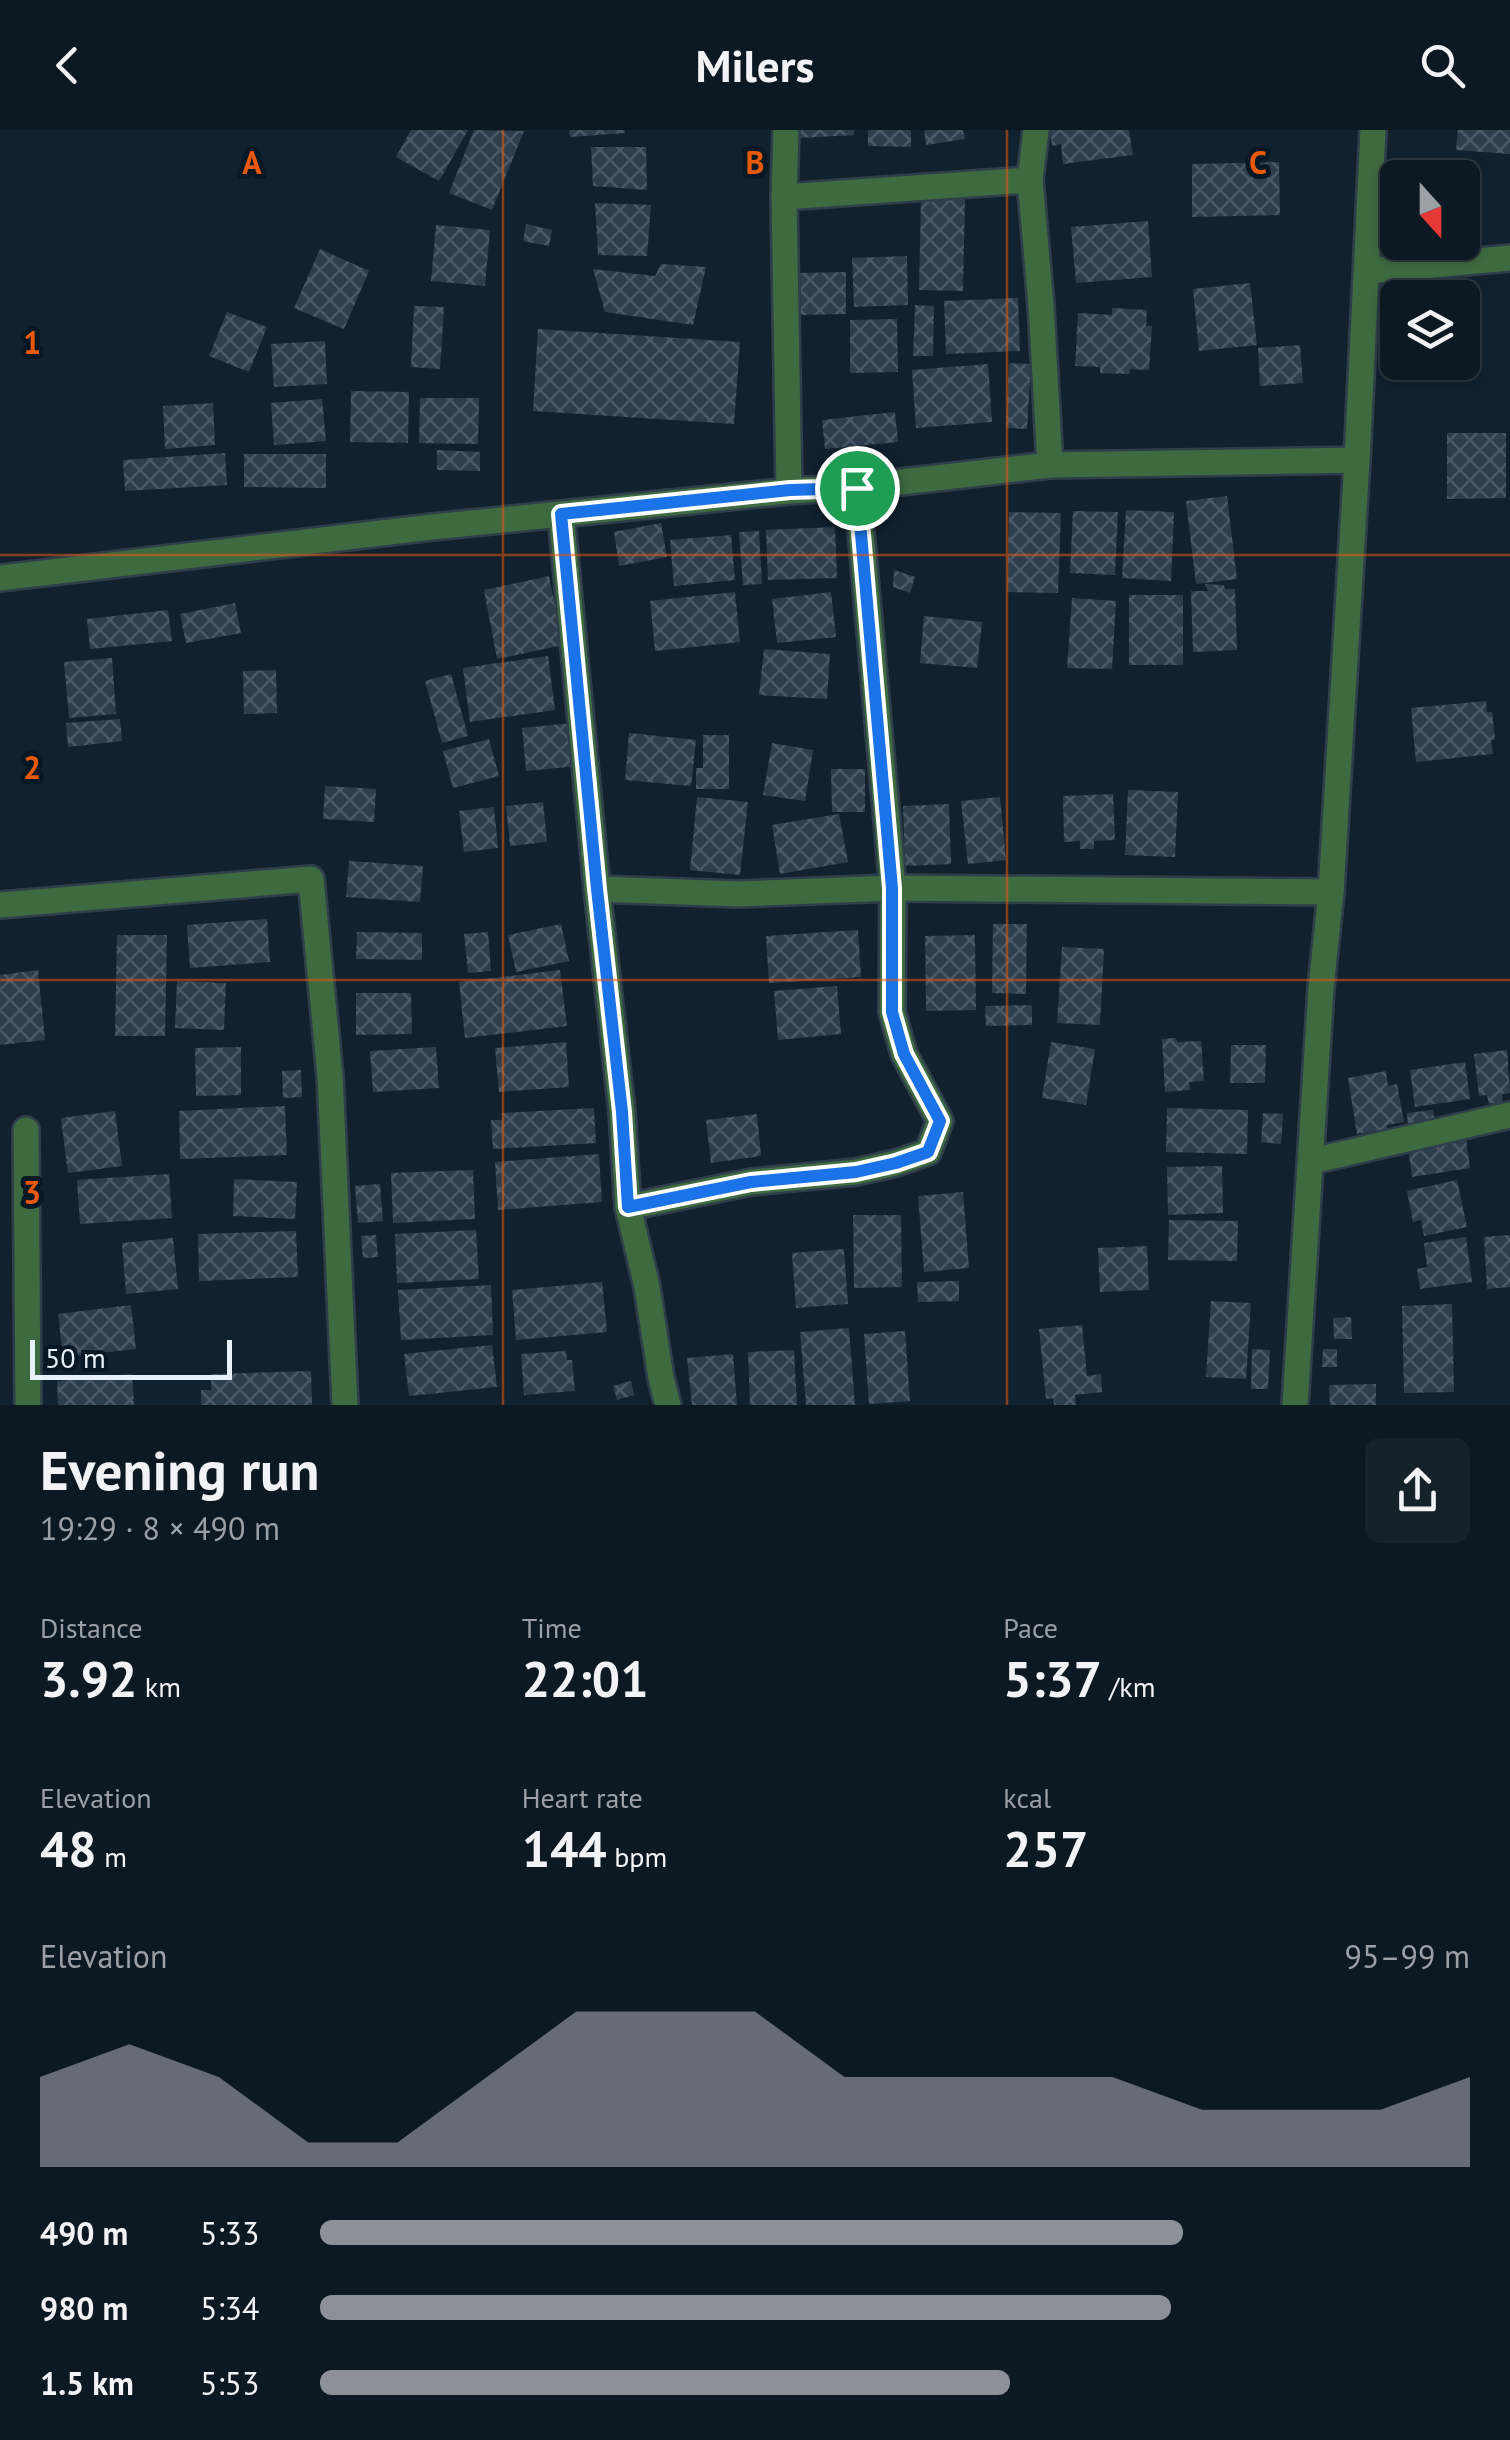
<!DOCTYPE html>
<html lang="en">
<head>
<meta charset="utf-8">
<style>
	:root { --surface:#0d1922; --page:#16222a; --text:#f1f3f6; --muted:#9aa0a5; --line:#2d3840; --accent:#8c9099 }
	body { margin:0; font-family:"PT Sans",sans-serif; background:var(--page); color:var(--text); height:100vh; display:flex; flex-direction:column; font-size:38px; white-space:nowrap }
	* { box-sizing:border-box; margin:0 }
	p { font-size:32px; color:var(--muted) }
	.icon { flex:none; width:55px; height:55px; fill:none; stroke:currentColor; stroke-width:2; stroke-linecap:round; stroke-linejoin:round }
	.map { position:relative; height:1275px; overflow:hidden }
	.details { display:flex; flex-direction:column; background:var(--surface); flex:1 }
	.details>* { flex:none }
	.needle { width:65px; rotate:159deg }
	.tools { position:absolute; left:1380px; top:30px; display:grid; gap:20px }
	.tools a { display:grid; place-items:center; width:100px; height:100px; border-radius:15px; background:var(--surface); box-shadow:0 2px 8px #0004,0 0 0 2px var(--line); font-size:50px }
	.scale { position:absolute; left:30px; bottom:25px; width:202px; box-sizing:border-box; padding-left:10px; border:5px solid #e7f1fa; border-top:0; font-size:28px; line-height:35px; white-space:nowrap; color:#e7f1fa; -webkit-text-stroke:8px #081825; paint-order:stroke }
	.pin { position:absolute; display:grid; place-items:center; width:85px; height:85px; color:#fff; margin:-42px; border:5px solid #fff; border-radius:50%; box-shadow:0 2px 10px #0007 }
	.round { display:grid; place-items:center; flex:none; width:105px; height:105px; border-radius:15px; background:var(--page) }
	.summary { display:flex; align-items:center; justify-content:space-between; height:170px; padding:0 40px }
	h1 { font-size:55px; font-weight:800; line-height:75px }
	.stats { display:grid; grid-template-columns:repeat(3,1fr); gap:15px; height:170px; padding:10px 40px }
	.stats div { display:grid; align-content:center }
	.stats b { font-size:50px; font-weight:800 }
	.stats small { font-size:28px; font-weight:400 }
	.stats p { font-size:28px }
	.chart { height:280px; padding:20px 40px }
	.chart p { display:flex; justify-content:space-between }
	.chart svg { width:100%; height:180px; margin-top:10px; fill:var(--accent); opacity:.7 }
	ul { padding:0 40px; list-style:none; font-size:32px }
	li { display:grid; grid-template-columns:160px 120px 1fr; align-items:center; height:75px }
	li i { height:25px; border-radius:12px; background:var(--accent) }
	header { display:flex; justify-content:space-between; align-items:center; height:130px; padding:0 40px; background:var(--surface); font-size:45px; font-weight:800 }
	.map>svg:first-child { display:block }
	.building { fill:url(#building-cross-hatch) }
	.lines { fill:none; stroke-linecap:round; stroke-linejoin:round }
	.street-casing { stroke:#2f3e4b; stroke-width:30 }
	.street { stroke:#3e6a40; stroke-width:25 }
	.route-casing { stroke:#fff; stroke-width:20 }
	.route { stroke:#1a73e8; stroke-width:12 }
	.grid { fill:none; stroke:#e8590c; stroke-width:2.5; stroke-opacity:0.55 }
	.grid-label { font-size:32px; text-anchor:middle; font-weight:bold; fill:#e8590c; stroke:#081825; stroke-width:10; stroke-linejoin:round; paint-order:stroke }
</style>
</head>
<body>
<header><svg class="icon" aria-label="back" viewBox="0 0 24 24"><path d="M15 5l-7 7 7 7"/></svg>Milers<svg class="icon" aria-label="search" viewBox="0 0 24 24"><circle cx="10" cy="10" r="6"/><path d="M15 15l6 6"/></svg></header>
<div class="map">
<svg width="1510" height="1275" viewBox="0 0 1510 1275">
	<defs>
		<pattern id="building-cross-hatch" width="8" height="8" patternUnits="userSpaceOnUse" patternTransform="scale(2.5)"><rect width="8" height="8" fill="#2e3e4d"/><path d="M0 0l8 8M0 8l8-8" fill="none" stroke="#4c5a68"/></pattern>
	</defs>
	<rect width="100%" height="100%" fill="#11212e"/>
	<g class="building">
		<polygon points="411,0 468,0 439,51 396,27"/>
		<polygon points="474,0 524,1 492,80 449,63"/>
		<polygon points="569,0 625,0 625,3 570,7"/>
		<polygon points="800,0 854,0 854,5 800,8"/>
		<polygon points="868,0 911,0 911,17 868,16"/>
		<polygon points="924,0 963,0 965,9 926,15"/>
		<polygon points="1050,0 1129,0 1133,25 1063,34 1061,14 1052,16"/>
		<polygon points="1458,0 1510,0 1510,24 1456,20"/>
		<polygon points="591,17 646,17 647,60 593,56"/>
		<polygon points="1279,32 1280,85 1192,87 1192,34"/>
		<polygon points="921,69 965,69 963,161 919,160"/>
		<polygon points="595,73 651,75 647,126 598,125"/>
		<polygon points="1148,91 1152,147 1076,153 1071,97"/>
		<polygon points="526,94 552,100 549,116 523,111"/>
		<polygon points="436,95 490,100 485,156 431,151"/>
		<polygon points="320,119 369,141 344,199 294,178"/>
		<polygon points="907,126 908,175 854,177 852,128"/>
		<polygon points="661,134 706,137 693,195 605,182 593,139 655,146"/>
		<polygon points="846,142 846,184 801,185 800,143"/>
		<polygon points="1250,153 1257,215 1199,221 1193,159"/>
		<polygon points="1018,168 1020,221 946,224 944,171"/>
		<polygon points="915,175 934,176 933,226 913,226"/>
		<polygon points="414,176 444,177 440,239 411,237"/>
		<polygon points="1112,178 1147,180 1146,196 1152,196 1149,240 1130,239 1130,244 1100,243 1100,237 1075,236 1078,183 1112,185"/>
		<polygon points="227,182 267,197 249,242 209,226"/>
		<polygon points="897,189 898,242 850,243 850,190"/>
		<polygon points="538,199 740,212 734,294 533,281"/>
		<polygon points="325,211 327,254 274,257 271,214"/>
		<polygon points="1300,215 1303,253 1260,256 1258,218"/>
		<polygon points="1009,233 1031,234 1027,299 1006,298"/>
		<polygon points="988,234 992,292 916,298 912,240"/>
		<polygon points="351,261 409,262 408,313 350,312"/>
		<polygon points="420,268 479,268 478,314 419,313"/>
		<polygon points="322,269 326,311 274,315 271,273"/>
		<polygon points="213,273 215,315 165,319 163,276"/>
		<polygon points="895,282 898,312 825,319 822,290"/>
		<polygon points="1447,303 1506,303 1506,368 1447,369"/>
		<polygon points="437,320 480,322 480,341 437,340"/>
		<polygon points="225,323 227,355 125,361 123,330"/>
		<polygon points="244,324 326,324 326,358 244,357"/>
		<polygon points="1227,366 1237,449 1196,454 1186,371"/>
		<polygon points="1126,380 1174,382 1171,451 1122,448"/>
		<polygon points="1073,381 1118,382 1115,445 1070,443"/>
		<polygon points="1009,382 1061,383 1058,463 1007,462"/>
		<polygon points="661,393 667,427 619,436 614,402"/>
		<polygon points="835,397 837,448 768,450 766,400"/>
		<polygon points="759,401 762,454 743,455 739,402"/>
		<polygon points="731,405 735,450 674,456 670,410"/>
		<polygon points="894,440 915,447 910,463 893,457"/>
		<polygon points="549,446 563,515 497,529 484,460"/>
		<polygon points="1205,454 1224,455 1225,459 1235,459 1237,520 1193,522 1191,461 1208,461"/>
		<polygon points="735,462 740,512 655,521 650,471"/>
		<polygon points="831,462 836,507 777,513 772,469"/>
		<rect x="1129" y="465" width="54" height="70"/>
		<polygon points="1072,468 1116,471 1112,539 1067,538"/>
		<polygon points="235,473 241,503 186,513 180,484"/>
		<polygon points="168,480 172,511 90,519 87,489"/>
		<polygon points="924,486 982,492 977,538 920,533"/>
		<polygon points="764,519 830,524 827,569 759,565"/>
		<polygon points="548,526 555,580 470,592 463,538"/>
		<polygon points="112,528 116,584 69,588 64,532"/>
		<polygon points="276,540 277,583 244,584 243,541"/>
		<polygon points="451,544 468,606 442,613 425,551"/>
		<polygon points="1486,571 1487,582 1492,582 1495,610 1491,610 1493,624 1416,632 1411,578"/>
		<polygon points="120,589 122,611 68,617 66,593"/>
		<polygon points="572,593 577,636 526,641 522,598"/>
		<polygon points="629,603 696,610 691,656 625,650"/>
		<polygon points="703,605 729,605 729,659 696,659 696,638 703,638"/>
		<polygon points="489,609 499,646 453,658 443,621"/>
		<polygon points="772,613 813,620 805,671 763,665"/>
		<polygon points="831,639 865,639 865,682 832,682"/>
		<polygon points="325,656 376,659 374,692 323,689"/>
		<polygon points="1128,660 1178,662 1175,727 1125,725"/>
		<polygon points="1113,664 1115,710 1094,711 1094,719 1080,719 1080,711 1064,712 1063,666"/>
		<polygon points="697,667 748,672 740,745 690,740"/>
		<polygon points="1000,667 1006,730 968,734 961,671"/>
		<polygon points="543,672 547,712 510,716 506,676"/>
		<polygon points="949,674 951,734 905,736 903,676"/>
		<polygon points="494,677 498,718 464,722 459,681"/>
		<polygon points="839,684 848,732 780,744 772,695"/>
		<polygon points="349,731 423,736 420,772 346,767"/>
		<polygon points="267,789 270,832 190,838 187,795"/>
		<polygon points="561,794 569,831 516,842 508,805"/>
		<polygon points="993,794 1027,794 1026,864 992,863"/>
		<polygon points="858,800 861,847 769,853 766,806"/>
		<polygon points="357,802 422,803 422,830 356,829"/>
		<polygon points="488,802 491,841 468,843 464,804"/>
		<polygon points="117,805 167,805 165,906 115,906"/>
		<polygon points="975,805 976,880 926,881 925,806"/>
		<polygon points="1062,817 1104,819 1100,895 1057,893"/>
		<polygon points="38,840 45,910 0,915 0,845"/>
		<polygon points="560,840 567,896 465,908 459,852"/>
		<polygon points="177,851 226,853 224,900 175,898"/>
		<polygon points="837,856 841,904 778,910 774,861"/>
		<polygon points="356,863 411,863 412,904 356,905"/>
		<polygon points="1032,875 1032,895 986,896 985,876"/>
		<polygon points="1176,908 1177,912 1201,911 1204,951 1189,952 1190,960 1165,962 1162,909"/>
		<polygon points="566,912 569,957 499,962 495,918"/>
		<polygon points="1051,912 1095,919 1086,975 1042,968"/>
		<polygon points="1231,915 1266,915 1265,953 1230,953"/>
		<polygon points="241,917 241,965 196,966 195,918"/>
		<polygon points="436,917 439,958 373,962 370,921"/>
		<polygon points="1507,920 1510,963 1502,964 1503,972 1489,974 1487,965 1479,966 1474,924"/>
		<polygon points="1465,932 1470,969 1415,977 1410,940"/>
		<polygon points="301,940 302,967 283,968 282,941"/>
		<polygon points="1386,941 1388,956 1397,954 1404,992 1387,995 1387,999 1357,1004 1348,948"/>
		<polygon points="285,976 287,1025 180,1029 179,981"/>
		<polygon points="594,978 596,1013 493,1019 491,990 502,990 502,983"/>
		<polygon points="1167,978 1248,980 1247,1024 1166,1022"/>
		<polygon points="1433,980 1435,993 1408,996 1407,983"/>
		<polygon points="115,981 122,1036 68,1043 61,988"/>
		<polygon points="1263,983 1283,984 1281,1014 1261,1012"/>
		<polygon points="757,984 761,1026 711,1033 706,990"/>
		<polygon points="1466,1009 1470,1038 1412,1047 1408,1017"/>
		<polygon points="599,1024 602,1072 498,1080 495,1032"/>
		<polygon points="1222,1036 1223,1083 1168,1085 1167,1037"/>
		<polygon points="473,1040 475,1089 393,1093 391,1043"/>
		<polygon points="169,1044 172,1088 80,1094 77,1050"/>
		<polygon points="234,1049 297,1052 295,1089 233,1086"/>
		<polygon points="1457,1050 1467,1097 1424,1106 1421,1090 1413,1092 1407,1061"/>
		<polygon points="380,1054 383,1091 358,1093 355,1056"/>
		<polygon points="963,1062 969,1138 924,1142 918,1066"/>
		<polygon points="853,1085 901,1085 902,1157 854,1158"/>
		<polygon points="1169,1090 1238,1091 1237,1131 1168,1130"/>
		<polygon points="476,1100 479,1149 397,1153 395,1104"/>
		<polygon points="296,1101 298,1147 199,1151 198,1104"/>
		<polygon points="376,1105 378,1127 363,1128 361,1106"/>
		<polygon points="1510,1105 1510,1157 1487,1159 1484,1107"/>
		<polygon points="1466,1107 1472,1152 1420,1159 1417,1139 1427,1137 1424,1113"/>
		<polygon points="173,1108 178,1159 126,1164 122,1113"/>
		<polygon points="1147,1116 1149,1160 1100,1162 1098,1118"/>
		<polygon points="844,1119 848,1174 796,1178 792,1123"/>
		<polygon points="959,1151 959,1171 918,1172 917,1152"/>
		<polygon points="602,1152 607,1202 516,1210 512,1160"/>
		<polygon points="491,1155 493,1205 401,1210 398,1160"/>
		<polygon points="1211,1171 1251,1173 1246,1249 1206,1247"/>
		<polygon points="1452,1174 1454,1262 1404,1263 1402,1176"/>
		<polygon points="131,1175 136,1219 63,1227 58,1184"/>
		<polygon points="1351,1187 1352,1209 1334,1209 1333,1188"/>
		<polygon points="1082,1195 1087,1246 1101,1244 1102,1262 1075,1265 1076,1275 1054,1275 1053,1268 1046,1269 1039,1199"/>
		<polygon points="849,1198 855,1275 806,1275 800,1202"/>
		<polygon points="905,1201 910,1271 869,1274 864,1204"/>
		<polygon points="492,1215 497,1257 409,1266 404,1224"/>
		<polygon points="1252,1219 1270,1220 1268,1259 1251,1259"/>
		<polygon points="1323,1219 1337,1219 1337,1237 1322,1237"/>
		<polygon points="794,1220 797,1275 750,1275 748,1222"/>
		<polygon points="566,1221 567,1230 572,1230 575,1261 524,1265 521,1224"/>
		<polygon points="733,1224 737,1275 692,1275 687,1228"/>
		<polygon points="311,1241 312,1275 201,1275 201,1260 211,1260 211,1244"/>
		<polygon points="132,1244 134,1275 58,1275 57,1251"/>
		<polygon points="631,1251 634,1265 617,1270 613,1256"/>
		<polygon points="1376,1254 1376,1275 1330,1275 1329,1255"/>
	</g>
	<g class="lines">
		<defs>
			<g id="street">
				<polyline points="786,0 784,67 789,361"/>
				<polyline points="1036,0 1030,50 1041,175 1050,335"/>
				<polyline points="784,67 1030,50"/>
				<polyline points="1367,141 1510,128"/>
				<polyline points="561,384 597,759 622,982 628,1077 647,1157 661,1248 668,1275"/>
				<polyline points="0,448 432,397 789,361 857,357 1050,335 1357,330"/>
				<polyline points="597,759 739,764 893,758 1331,762"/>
				<polyline points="0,775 311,749 330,946 345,1275"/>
				<polyline points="26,1000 28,1275"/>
				<polyline points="1312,1031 1510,985"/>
				<polyline points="628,1077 751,1052 856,1042 896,1033 928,1022 940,991 904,924 892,882 893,758 857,357"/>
				<polyline points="1295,1275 1321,858 1331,762 1357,330 1373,0"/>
			</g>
		</defs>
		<use href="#street" class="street-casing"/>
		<use href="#street" class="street"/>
	</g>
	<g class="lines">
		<defs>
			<polygon id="route" points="857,358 892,758 892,882 904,924 940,991 928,1022 896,1033 856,1042 751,1052 628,1077 622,982 597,759 561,384 790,360"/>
		</defs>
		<use href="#route" class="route-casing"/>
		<use href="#route" class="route"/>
	</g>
	<path class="grid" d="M 503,0 L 503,1275M 1007,0 L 1007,1275M 0,425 L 1510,425M 0,850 L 1510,850"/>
	<g class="grid-label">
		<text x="252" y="44">A</text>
		<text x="755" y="44">B</text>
		<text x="1258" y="44">C</text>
		<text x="32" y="224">1</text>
		<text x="32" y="649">2</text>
		<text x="32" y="1074">3</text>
	</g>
</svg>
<div class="tools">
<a><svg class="needle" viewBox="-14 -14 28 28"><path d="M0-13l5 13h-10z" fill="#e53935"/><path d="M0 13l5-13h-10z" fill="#9aa0a5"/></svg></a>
<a><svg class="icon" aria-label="layers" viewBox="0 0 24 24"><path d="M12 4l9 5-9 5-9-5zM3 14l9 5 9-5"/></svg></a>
</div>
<div class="scale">50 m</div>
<div class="pin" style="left:857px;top:358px;background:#1e9e55"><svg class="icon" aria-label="arrive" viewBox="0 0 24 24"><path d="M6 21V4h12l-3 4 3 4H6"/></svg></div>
</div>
<section class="details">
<div class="summary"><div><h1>Evening run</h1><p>19:29 · 8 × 490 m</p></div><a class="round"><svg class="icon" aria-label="share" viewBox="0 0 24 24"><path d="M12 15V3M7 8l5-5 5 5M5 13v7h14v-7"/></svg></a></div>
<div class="stats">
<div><p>Distance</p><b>3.92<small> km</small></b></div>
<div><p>Time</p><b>22:01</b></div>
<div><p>Pace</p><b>5:37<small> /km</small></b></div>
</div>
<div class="stats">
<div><p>Elevation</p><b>48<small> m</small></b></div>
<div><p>Heart rate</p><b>144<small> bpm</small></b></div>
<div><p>kcal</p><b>257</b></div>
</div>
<div class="chart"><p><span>Elevation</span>95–99 m</p>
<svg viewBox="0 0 160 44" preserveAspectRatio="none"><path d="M0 44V22L10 14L20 22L30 38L40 38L50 22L60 6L70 6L80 6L90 22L100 22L110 22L120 22L130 30L140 30L150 30L160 22V44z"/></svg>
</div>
<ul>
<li><b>490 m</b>5:33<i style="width:75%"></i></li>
<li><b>980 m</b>5:34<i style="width:74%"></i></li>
<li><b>1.5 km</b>5:53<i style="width:60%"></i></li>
</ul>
</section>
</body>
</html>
